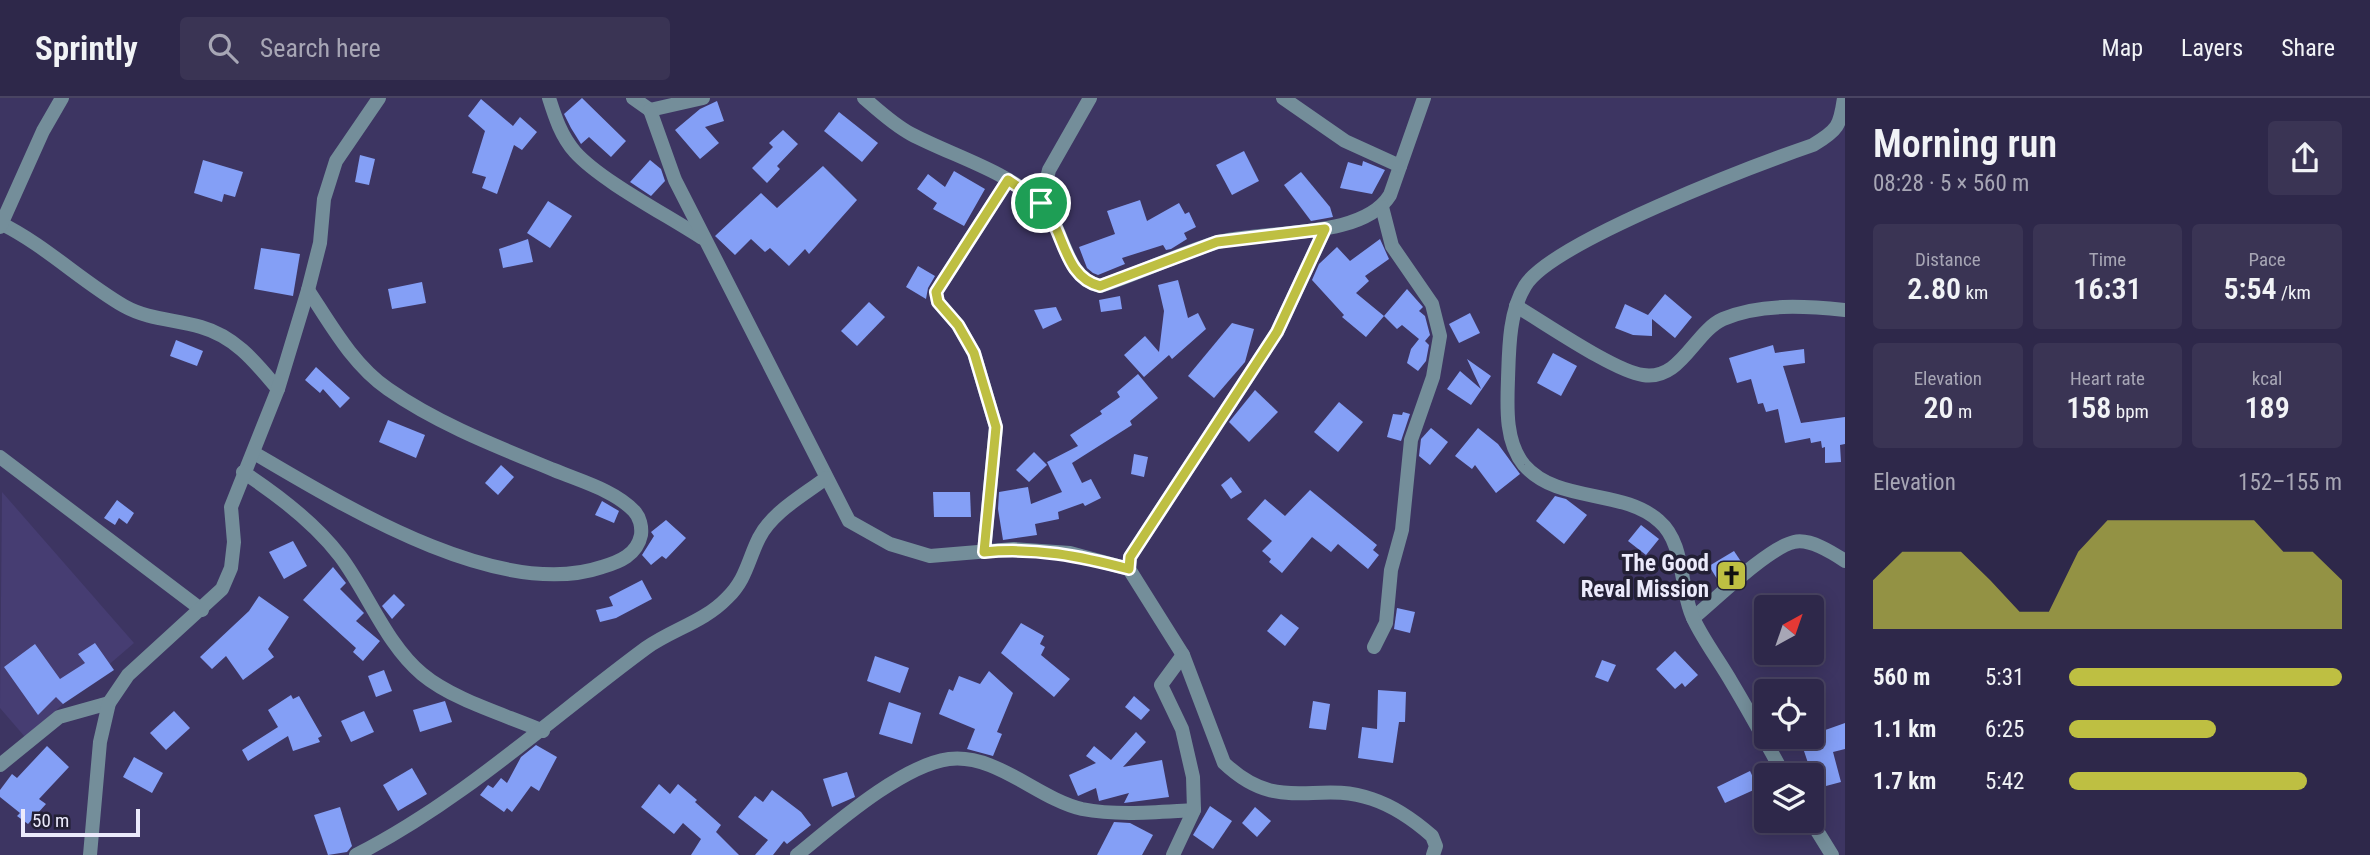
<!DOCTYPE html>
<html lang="en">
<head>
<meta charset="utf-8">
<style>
	:root { --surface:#2e284a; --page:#3a3454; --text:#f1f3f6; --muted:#a7a6b5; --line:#494462; --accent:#bebf42 }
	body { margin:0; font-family:"Roboto Condensed",sans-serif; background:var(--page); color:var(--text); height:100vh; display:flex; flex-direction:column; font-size:26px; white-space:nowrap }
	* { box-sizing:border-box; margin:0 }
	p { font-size:23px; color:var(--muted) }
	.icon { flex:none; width:38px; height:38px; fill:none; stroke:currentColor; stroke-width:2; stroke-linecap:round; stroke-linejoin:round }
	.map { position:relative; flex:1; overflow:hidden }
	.sheet { display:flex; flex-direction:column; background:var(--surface); width:525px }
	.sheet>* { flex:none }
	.needle { width:46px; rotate:40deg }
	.buttons { position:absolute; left:1754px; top:497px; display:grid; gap:14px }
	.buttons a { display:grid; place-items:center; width:70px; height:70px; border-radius:7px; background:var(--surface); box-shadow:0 4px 18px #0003,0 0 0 2px var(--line); font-size:35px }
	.scale { position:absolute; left:21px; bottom:18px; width:119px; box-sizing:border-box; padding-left:7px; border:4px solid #ebeafb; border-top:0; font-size:19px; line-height:24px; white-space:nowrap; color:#ebeafb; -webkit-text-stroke:5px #232035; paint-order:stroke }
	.pin { position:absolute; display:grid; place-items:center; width:60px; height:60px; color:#fff; margin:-30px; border:4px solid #fff; border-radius:50%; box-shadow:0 2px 7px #0007 }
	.round { display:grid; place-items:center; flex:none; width:74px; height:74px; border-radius:7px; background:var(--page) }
	.summary { display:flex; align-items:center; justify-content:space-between; height:119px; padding:0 28px }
	h1 { font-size:38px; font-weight:600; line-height:52px }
	.figures { display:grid; grid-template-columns:repeat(3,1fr); gap:10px; height:119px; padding:7px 28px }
	.figures div { display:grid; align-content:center; border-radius:7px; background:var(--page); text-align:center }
	.figures b { font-size:30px; font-weight:600 }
	.figures small { font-size:19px; font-weight:400 }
	.figures p { font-size:19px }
	.chart { height:196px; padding:14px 28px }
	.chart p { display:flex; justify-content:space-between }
	.chart svg { width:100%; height:126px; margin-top:7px; fill:var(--accent); opacity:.7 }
	ul { padding:0 28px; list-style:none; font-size:23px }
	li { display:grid; grid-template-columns:112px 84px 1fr; align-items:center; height:52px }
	li i { height:18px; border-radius:9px; background:var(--accent) }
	header { display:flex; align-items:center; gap:42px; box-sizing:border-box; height:98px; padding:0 35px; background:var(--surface); border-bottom:2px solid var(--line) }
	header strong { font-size:33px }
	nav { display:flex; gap:38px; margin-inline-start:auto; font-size:24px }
	.search { width:490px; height:63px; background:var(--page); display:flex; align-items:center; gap:18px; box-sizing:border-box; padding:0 24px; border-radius:7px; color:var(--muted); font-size:26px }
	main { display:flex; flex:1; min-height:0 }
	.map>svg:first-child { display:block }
	.built { fill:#463d72 }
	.building { fill:#849ff6 }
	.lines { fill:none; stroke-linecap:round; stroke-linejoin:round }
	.street { stroke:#748e9a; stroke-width:14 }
	.route-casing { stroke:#fff; stroke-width:14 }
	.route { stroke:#bebf42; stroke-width:9 }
	.labels { text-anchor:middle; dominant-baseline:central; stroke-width:7; stroke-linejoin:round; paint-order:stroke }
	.poi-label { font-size:23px; font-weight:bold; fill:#ebeafb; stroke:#232035; text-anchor:end }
</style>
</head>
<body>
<header>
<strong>Sprintly</strong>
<div class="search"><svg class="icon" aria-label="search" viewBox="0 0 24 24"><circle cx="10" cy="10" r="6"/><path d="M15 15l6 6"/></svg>Search here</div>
<nav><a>Map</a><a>Layers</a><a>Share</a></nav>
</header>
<main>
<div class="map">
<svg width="1845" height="757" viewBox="0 0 1845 757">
	<rect width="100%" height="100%" fill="#3d3562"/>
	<polygon class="built" points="2,394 134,545 25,639 0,610"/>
	<g class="building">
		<polygon points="582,0 626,43 611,59 589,39 581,46 571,30 564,16"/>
		<polygon points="481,1 513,28 520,19 537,34 522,52 514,47 497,96 482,90 486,79 472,75 485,33 468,18"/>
		<polygon points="717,3 724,23 705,29 719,45 700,61 675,32 700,11"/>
		<polygon points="839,14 878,45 862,64 824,33"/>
		<polygon points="783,32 798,46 777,68 780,71 767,85 752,70 773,49 769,45"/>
		<polygon points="1244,53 1259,83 1232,97 1216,67"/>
		<polygon points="360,57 375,61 369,87 355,84"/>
		<polygon points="203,62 243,74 235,99 224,96 222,104 194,95"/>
		<polygon points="650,62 661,71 665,83 651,98 630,84"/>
		<polygon points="1363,63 1385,72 1372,96 1340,90 1348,64 1362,68"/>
		<polygon points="823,68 857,102 809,156 805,151 789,168 770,150 765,154 751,141 735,157 715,138 761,95 777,110"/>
		<polygon points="954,73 985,91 964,128 933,111 937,105 917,91 928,76 945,89"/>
		<polygon points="1301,74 1330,109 1333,119 1311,123 1284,87"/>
		<polygon points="1140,102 1147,123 1179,105 1185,116 1189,114 1196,129 1184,135 1187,141 1171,151 1166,152 1163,147 1122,160 1125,166 1098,177 1093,175 1087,170 1079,149 1115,136 1107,113"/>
		<polygon points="548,103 572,118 550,150 527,135"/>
		<polygon points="528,141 533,164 503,170 499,151"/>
		<polygon points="1380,141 1389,161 1365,178 1369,183 1356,195 1384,218 1366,239 1342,219 1344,217 1312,182 1319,166 1337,149 1350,163"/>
		<polygon points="261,150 300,156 293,198 254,191"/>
		<polygon points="918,168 935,178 928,190 926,201 906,189"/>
		<polygon points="1178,182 1188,220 1198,215 1206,231 1172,261 1169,257 1144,279 1124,257 1145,238 1159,254 1164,213 1158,187"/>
		<polygon points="422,184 426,205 392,211 388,191"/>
		<polygon points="1407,191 1423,209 1419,213 1425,218 1430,237 1425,243 1429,247 1426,263 1418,273 1407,265 1411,251 1419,241 1402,227 1397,231 1384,218"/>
		<polygon points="1665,196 1692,219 1675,240 1652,221 1652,238 1633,237 1615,230 1625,206 1648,217"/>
		<polygon points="1120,198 1122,211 1101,214 1099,202"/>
		<polygon points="869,204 885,219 857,248 841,233"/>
		<polygon points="1056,209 1062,222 1043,231 1034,212"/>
		<polygon points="1470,215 1480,235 1459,245 1449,226"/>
		<polygon points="1232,225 1254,231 1245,264 1214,300 1188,278"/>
		<polygon points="176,242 203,253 197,268 170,258"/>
		<polygon points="1773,247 1775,255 1804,251 1805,265 1783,268 1801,325 1845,319 1845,346 1840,347 1841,364 1825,365 1825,349 1822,350 1821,343 1811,345 1810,340 1785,345 1778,311 1766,314 1763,305 1758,306 1751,281 1737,285 1729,260"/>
		<polygon points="1553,255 1577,268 1561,298 1537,285"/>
		<polygon points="1467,261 1491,278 1471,307 1447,291 1460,273 1481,291"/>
		<polygon points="316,269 350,300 340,310 323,291 320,295 305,282"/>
		<polygon points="1138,276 1158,300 1130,323 1132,327 1072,365 1082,385 1091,381 1101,400 1085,408 1083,405 1058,414 1059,421 1035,426 1037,437 1003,442 998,411 999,394 1028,389 1031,406 1062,394 1047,364 1078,348 1070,337 1102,316 1100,313 1120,299 1117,294"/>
		<polygon points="1255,292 1278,314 1249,344 1229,324"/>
		<polygon points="1339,304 1363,324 1338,354 1314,334"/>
		<polygon points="1403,314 1410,316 1401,343 1387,339 1393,316 1402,317"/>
		<polygon points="388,322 425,337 416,360 379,344"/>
		<polygon points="1431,330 1448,344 1430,367 1419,358 1421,341"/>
		<polygon points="1478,330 1498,346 1520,376 1496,395 1475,367 1472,371 1455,358"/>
		<polygon points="1034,354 1047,367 1029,384 1016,372"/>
		<polygon points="1134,356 1148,359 1144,379 1131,376"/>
		<polygon points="501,367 514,379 498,397 485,385"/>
		<polygon points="1231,379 1242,394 1231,401 1221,387"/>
		<polygon points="1310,392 1377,447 1373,452 1379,457 1368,471 1338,446 1331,454 1312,439 1282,475 1269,464 1271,461 1262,453 1272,443 1247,421 1265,401 1285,418"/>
		<polygon points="933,394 970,394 971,419 934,419"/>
		<polygon points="1555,398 1566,401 1587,417 1564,446 1536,423"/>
		<polygon points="117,402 134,415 127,426 119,420 115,427 104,420"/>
		<polygon points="602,403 619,413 614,425 595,417"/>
		<polygon points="666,422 686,440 666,461 662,458 651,467 642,457 654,438 651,434"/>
		<polygon points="1641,427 1659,441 1646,457 1628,443"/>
		<polygon points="293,443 307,468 284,481 269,454"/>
		<polygon points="1734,453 1742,465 1719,484 1709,468"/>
		<polygon points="333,469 346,485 340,491 364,515 356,523 380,543 363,563 353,554 356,550 303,502"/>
		<polygon points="642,482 652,501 616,520 600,524 596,512 613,508 609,499"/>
		<polygon points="394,496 405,507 392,521 382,508"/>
		<polygon points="259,498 289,519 268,551 274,559 243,582 226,558 212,571 200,559 249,513"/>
		<polygon points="1397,510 1415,514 1410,535 1394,531"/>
		<polygon points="1281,516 1299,530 1285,548 1267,533"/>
		<polygon points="1021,525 1044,538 1040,546 1045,549 1041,557 1070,581 1054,599 1001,555"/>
		<polygon points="95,545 114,572 63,606 56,599 38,617 4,569 35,546 60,581 85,565 78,556"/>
		<polygon points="1675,553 1698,577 1685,589 1682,585 1675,591 1656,571"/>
		<polygon points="875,558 909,570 900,595 867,583"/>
		<polygon points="1602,562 1616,567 1608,584 1595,579"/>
		<polygon points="384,572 392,593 376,599 368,578"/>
		<polygon points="989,573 1013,595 997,634 1002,636 993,658 967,651 975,631 939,616 949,591 953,593 959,578 980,586"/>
		<polygon points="1378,592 1406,594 1405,624 1399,624 1393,665 1358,660 1362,629 1377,631"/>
		<polygon points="291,597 293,601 299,598 322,638 318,640 320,644 293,653 288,638 248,663 242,652 278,629 268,612"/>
		<polygon points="1134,598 1150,612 1141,622 1125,609"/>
		<polygon points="445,603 452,624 420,634 413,612"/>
		<polygon points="1313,603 1330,606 1326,632 1309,630"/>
		<polygon points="889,604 921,615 912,646 879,636"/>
		<polygon points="174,613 190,630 166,652 150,635"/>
		<polygon points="364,613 374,634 351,644 341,623"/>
		<polygon points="1845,625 1845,651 1833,654 1841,684 1811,692 1811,677 1807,677 1804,666 1808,665 1800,641"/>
		<polygon points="1136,634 1146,644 1123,669 1162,662 1169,699 1124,705 1129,695 1099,703 1096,690 1078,698 1069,677 1096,665 1086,658 1094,648 1111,662"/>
		<polygon points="536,647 557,659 539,693 531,688 512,714 507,710 504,714 480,697 488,687 493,690 501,680 507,685 521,659"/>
		<polygon points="47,648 69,669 39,701 46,706 28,726 17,718 20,715 0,699 0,692 12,676 17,680"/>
		<polygon points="134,659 163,675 152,695 123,679"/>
		<polygon points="412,670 427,696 398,713 383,687"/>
		<polygon points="1750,673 1758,690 1725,705 1717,689"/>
		<polygon points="847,674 855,699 832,709 823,681"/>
		<polygon points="659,686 670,696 678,686 697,702 695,704 721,727 716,734 739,757 691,757 701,741 683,725 674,736 641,709"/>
		<polygon points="772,692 801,714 811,727 787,746 784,743 773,757 755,757 768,742 738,719 755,698 763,704"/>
		<polygon points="1210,708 1232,723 1213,751 1193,737"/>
		<polygon points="340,709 352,748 347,754 328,757 314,717"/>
		<polygon points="1255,709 1271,723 1257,739 1242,725"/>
		<polygon points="1114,724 1130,725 1153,737 1142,757 1097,757"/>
	</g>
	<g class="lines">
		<g class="street">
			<path d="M 549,0 C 555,19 561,38 575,54 C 601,83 667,117 702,140"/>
			<polyline points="633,0 650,12 703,0"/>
			<path d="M 864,0 C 879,13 894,27 911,36 C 953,58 1004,72 1039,104 C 1066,128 1062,179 1100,188 C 1139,176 1175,157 1215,145 C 1261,131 1362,143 1390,97 L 1424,0"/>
			<polyline points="1283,0 1345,43 1400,68"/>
			<polyline points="650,12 675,82 849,423 890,446 930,458 1014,451 1070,455 1129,471"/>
			<polyline points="1041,105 1049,72 1090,0"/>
			<path d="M 0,125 C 45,147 81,183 124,208 C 149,222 175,221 201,229 C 236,239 256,265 278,291"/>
			<polyline points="0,129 43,33 62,0"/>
			<path d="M 1325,131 L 1277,234 L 1130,459 L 1129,471 L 1183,557 L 1224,665 C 1280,718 1315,681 1372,701 C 1393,708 1415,723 1432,738 L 1436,748 L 1433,757"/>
			<path d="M 1516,208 C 1545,225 1614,273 1643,277 C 1681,283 1694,234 1723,221 C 1760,205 1806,208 1845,212"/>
			<path d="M 254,355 C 341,406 499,504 602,469 C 619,464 637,457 641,437 C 642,429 640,419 634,413 C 614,392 580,383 554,372 C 498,349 438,326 388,291 C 353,267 331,227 308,192"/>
			<polyline points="0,359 202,512"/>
			<path d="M 243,374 C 278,397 314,424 340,458 C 368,495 386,546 422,576 C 453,602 506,617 543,633"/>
			<polyline points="984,454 996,329 974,255 958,227 938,204 936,194 1008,82"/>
			<path d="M 1693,520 C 1716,501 1768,450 1794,444 C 1810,440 1833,455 1845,463"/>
			<polyline points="1374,549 1386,525 1391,472 1402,432 1411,342 1433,279 1440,238 1432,206 1392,148 1382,109"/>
			<polyline points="0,667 59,619 109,605"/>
			<path d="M 1784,677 C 1767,646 1750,615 1732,585 C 1720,564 1704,543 1694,522 C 1679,492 1686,446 1659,423 C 1622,390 1558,406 1524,367 C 1505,344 1507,309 1508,281 C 1509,251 1509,214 1525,188 C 1551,144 1758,66 1813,47 C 1838,32 1840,28 1844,0"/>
			<polyline points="1811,723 1832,757"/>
			<polyline points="90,757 100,644 109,605 128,577 222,491 231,470 234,444 231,409 278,291 308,192 320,145 324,101 336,63 379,0"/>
			<path d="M 356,757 C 462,703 551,620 646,550 C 673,531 704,524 727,500 C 746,482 748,462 759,440 C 772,414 804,397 826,380"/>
			<path d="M 797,757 C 834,727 902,667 949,661 C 996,655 1038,701 1082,711 C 1118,718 1157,714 1194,712"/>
			<polyline points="1173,757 1194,712 1193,679 1182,631 1161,587 1183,557"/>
		</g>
	</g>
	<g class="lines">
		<defs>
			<path id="route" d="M 1008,82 C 1018,89 1031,96 1040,105 C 1065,129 1062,179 1100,188 L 1217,144 L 1325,131 L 1277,234 L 1130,459 L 1129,471 C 1080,458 1035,449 984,454 L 996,329 L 974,255 L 958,227 L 938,204 L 936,194 Z"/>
		</defs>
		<use href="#route" class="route-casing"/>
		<use href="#route" class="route"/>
	</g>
	<defs>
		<symbol id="church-square" viewBox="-11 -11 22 22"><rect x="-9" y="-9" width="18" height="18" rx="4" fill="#bebf42" stroke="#232035"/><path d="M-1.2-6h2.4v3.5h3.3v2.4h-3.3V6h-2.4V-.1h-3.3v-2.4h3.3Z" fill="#111"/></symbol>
	</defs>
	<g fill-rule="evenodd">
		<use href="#church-square" x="1714" y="460" width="35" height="35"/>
	</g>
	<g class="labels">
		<g class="poi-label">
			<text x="1709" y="465">The Good<tspan x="1709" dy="26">Reval Mission</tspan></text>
		</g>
	</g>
</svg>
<div class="buttons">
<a><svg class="needle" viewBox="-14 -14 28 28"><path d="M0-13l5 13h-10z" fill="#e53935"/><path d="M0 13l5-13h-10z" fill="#a7a6b5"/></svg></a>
<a><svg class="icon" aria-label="locate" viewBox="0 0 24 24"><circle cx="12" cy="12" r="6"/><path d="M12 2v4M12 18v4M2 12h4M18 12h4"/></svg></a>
<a><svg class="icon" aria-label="layers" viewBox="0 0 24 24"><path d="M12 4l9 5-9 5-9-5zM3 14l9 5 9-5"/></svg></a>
</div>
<div class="scale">50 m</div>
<div class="pin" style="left:1041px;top:105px;background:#1e9e55"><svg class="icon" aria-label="arrive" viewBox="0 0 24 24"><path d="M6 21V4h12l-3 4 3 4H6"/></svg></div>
</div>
<section class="sheet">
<div class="summary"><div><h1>Morning run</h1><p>08:28 · 5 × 560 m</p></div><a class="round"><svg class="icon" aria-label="share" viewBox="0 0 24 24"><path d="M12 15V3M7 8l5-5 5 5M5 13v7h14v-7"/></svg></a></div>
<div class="figures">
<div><p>Distance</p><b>2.80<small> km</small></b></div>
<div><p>Time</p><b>16:31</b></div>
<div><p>Pace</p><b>5:54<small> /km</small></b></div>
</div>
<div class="figures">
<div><p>Elevation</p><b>20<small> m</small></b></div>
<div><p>Heart rate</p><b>158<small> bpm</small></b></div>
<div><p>kcal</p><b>189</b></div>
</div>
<div class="chart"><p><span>Elevation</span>152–155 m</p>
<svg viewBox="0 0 160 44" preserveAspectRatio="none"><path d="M0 44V27L10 17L20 17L30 17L40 27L50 38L60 38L70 17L80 6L90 6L100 6L110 6L120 6L130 6L140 17L150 17L160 27V44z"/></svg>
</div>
<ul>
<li><b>560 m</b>5:31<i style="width:100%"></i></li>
<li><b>1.1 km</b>6:25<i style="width:54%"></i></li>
<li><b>1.7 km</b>5:42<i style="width:87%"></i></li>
</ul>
</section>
</main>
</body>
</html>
